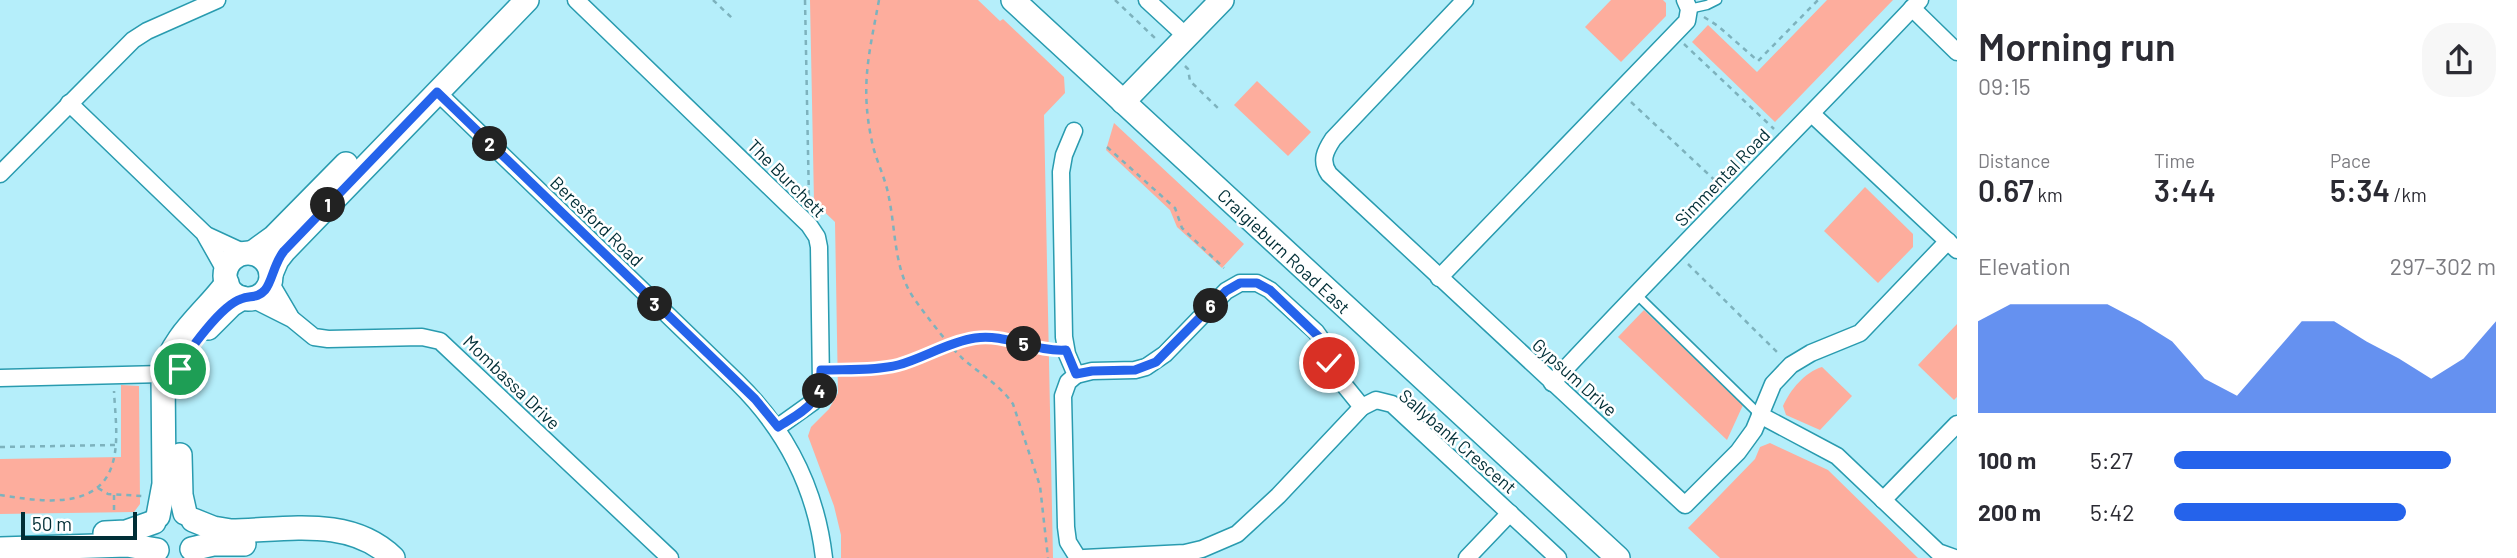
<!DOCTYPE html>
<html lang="en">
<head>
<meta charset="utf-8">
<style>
	:root { --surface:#fff; --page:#f7f7f7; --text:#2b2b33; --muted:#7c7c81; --accent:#2563eb }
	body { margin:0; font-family:Barlow,sans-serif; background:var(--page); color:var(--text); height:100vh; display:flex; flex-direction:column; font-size:26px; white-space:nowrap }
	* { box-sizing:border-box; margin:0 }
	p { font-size:23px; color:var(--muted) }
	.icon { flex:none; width:38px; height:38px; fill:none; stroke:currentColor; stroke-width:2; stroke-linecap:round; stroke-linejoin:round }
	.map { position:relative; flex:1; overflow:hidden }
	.details { display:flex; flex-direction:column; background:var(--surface); width:560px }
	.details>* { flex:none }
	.scale { position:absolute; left:21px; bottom:18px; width:116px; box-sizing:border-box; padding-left:7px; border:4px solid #002e36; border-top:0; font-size:19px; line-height:24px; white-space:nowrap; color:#002e36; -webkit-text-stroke:5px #fff; paint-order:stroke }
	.pin { position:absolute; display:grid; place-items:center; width:60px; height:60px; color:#fff; margin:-30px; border:4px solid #fff; border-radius:50%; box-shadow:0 2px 7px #0007 }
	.km { position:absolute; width:35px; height:35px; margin:-18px; border-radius:50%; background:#222; color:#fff; font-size:19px; line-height:35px; text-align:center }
	.round { display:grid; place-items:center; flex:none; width:74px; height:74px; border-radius:28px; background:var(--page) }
	.overview { display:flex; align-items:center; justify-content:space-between; height:119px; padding:0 21px }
	h1 { font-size:38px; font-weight:600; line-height:52px }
	.metrics { display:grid; grid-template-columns:repeat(3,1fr); gap:10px; height:119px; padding:7px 21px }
	.metrics div { display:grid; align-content:center }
	.metrics b { font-size:30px; font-weight:600 }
	.metrics small { font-size:19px; font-weight:400 }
	.metrics p { font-size:19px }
	.chart { height:196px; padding:14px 21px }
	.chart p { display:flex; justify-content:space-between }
	.chart svg { width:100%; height:126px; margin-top:7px; fill:var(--accent); opacity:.7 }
	ul { padding:0 21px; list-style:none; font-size:23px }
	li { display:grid; grid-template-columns:112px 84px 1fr; align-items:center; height:52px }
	li i { height:18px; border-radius:9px; background:var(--accent) }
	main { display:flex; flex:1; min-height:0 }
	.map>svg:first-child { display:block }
	.green { fill:#fdad9d }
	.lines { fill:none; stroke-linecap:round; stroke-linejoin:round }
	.lane-casing { stroke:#299baf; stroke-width:11 }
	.street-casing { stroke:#299baf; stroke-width:19 }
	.secondary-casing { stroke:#299baf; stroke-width:26 }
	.path { stroke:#7db2bd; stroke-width:2.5; stroke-dasharray:5 5; stroke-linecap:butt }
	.lane { stroke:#fff; stroke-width:8 }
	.street { stroke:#fff; stroke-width:16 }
	.secondary { stroke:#fff; stroke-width:23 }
	.route-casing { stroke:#fff; stroke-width:14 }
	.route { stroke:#2563eb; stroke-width:9 }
	.labels { text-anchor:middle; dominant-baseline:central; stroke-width:5; stroke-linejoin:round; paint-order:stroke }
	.street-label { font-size:18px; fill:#002e36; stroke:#fff }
</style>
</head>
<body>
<main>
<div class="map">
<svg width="1957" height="558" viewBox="0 0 1957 558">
	<rect width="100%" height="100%" fill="#b5eefa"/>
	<g class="green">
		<polygon points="810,0 978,0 1000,21 1003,19 1064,77 1065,93 1044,115 1053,558 841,558 841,535 834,506 808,436 811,427 829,409 838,393 835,222 814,202"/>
		<polygon points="1611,0 1663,0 1666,3 1666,16 1621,62 1585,27"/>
		<polygon points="1827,0 1893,0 1775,122 1692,42 1708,25 1757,72"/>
		<polygon points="1257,81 1311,132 1288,156 1234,105"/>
		<polygon points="1114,123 1244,244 1222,268 1177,227 1170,210 1106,150"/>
		<polygon points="1865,187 1913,234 1913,247 1878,283 1824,231"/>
		<polygon points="1644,310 1743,405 1727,440 1618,337"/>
		<polygon points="1957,324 1957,397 1954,400 1918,365"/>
		<path d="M 1822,367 L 1852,396 L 1820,430 L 1786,415 L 1783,406 C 1790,390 1805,372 1822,367 Z"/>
		<polygon points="121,385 139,386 140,504 134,512 0,514 0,459 121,457"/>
		<polygon points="1770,443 1828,470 1918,558 1720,558 1688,528 1755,459 1760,447"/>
	</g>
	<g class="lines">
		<defs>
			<g id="lane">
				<polyline points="1689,9 1707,5 1717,0"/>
				<polyline points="1635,293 1760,415"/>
			</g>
			<g id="street">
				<polyline points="576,0 809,225 817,237 819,247 821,384 813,402 778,427"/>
				<polyline points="1147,0 1186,36"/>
				<path d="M 1465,0 L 1333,139 C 1325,151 1320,161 1329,174 L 1685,505 L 1738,452 L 1754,430 L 1773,384 L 1791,365 L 1811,353 L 1860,333 L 1948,241"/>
				<polyline points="1912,8 1957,52"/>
				<path d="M 437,92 L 737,382 C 786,430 816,489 824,558"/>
				<polyline points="69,103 204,233 226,272"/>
				<polyline points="1812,114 1957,250"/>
				<polyline points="1074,131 1064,155 1061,172 1064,337 1067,354 1076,375 1068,382 1063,396 1066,527 1068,542 1078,558"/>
				<polyline points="0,174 133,40 147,31 217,0"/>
				<polyline points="206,235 245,253"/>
				<polyline points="1439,278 1687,21 1689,9 1685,0"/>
				<polyline points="270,282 290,316"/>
				<polyline points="250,298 292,319 314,337 328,339 422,337 440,341 670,558"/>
				<polyline points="1076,375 1092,371 1135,370 1146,367 1165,354 1226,291 1240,283 1257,283 1270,290 1316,332 1326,346 1332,370 1362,407 1376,400 1392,404 1558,558"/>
				<polyline points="0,378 163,374"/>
				<path d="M 1552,383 C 1673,253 1798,129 1920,0"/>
				<polyline points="1760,415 1837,456 1938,552 1955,558"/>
				<polyline points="1883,500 1957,424"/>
				<polyline points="1084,558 1185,553 1202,549 1237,534 1278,496 1362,407"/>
				<polyline points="1467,558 1510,513"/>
			</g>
			<g id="secondary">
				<polyline points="1013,0 1618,558"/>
				<polyline points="1123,102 1222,0"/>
				<polyline points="252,253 274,237 346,164"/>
				<circle cx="248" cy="276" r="23"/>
				<polyline points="271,274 277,260 284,251 527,0"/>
				<polyline points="208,328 231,305 242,298"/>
				<polyline points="180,455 181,495 185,513"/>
				<path d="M 158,516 L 164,484 L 163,374 C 173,335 204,314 227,283"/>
				<path d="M 193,520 L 213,528 L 231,531 C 287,530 350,516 393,558"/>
				<polyline points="105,533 126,532 154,522"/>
				<polyline points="0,549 127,545 157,550"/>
				<polyline points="192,549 213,544 244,544"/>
			</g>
		</defs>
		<use href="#lane" class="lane-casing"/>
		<use href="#street" class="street-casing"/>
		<use href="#secondary" class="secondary-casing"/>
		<g class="path">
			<polyline points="713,0 732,18"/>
			<polyline points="805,0 809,202"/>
			<path d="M 879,0 C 869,54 860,86 872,142 C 876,161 886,179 889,198 C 896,232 894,271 915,300 C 929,319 945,341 962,358 C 979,373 1000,385 1013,404 L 1040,486 L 1048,558"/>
			<polyline points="1115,0 1157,40"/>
			<polyline points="1704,17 1718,26 1758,61 1818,0"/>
			<polyline points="1684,44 1774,129"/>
			<polyline points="1185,66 1188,69 1190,81 1221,111"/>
			<polyline points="1631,102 1721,186"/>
			<polyline points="1107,147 1175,208 1182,228 1224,268"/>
			<polyline points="1688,264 1780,355"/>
			<polyline points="835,369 894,366 975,338 994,337 1052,351"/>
			<polyline points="0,447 115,445"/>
			<polyline points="98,488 108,494 142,496"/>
			<path d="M 0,495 C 39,501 100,512 113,462 C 119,440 115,413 114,391"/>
			<polyline points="114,495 114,513"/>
		</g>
		<use href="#lane" class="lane"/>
		<use href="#street" class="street"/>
		<use href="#secondary" class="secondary"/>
	</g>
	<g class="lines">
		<defs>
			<path id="route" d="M 180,369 C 187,351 222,305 241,299 C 250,295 257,299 265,290 C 272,282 274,263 284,251 L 437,92 L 755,399 L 778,427 C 804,410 821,405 821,370 C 846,369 874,371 898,365 C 924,358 948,342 975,338 C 1005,333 1034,352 1066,350 L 1076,374 L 1092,371 L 1135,370 L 1156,362 L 1226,291 L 1240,283 L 1257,283 L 1270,290 L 1321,339 L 1326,346 L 1329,363"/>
		</defs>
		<use href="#route" class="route-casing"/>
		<use href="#route" class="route"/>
	</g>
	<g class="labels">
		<g class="street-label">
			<text transform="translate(1722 177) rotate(-46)">Simmental Road</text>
			<text transform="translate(787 178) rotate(45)">The Burchett</text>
			<text transform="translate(597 221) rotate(44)">Beresford Road</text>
			<text transform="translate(1284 251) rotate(43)">Craigieburn Road East</text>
			<text transform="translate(1575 377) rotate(42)">Gypsum Drive</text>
			<text transform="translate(512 382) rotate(44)">Mombassa Drive</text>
			<text transform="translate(1458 441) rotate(41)">Sallybank Crescent</text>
		</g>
	</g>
</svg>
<div class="scale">50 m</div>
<div class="pin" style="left:180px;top:369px;background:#1e9e55"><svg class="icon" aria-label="arrive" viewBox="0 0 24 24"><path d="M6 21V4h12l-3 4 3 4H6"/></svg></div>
<div class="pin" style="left:1329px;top:363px;background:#d93025"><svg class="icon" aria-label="check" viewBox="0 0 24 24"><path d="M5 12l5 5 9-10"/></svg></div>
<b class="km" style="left:328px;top:205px">1</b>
<b class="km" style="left:490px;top:144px">2</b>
<b class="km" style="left:655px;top:304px">3</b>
<b class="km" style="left:820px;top:391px">4</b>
<b class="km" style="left:1024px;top:344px">5</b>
<b class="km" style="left:1211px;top:306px">6</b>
</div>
<section class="details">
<div class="overview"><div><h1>Morning run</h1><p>09:15</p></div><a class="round"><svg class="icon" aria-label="share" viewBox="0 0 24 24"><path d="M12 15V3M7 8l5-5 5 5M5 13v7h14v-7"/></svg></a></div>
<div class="metrics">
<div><p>Distance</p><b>0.67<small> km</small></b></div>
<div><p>Time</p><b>3:44</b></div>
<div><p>Pace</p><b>5:34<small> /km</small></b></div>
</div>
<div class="chart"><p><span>Elevation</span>297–302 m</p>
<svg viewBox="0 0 160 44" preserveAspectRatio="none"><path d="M0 44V12L10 6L20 6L30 6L40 6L50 12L60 19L70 32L80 38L90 25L100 12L110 12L120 19L130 25L140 32L150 25L160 12V44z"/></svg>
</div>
<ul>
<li><b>100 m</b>5:27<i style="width:86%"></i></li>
<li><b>200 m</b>5:42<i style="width:72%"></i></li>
</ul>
</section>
</main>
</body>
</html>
